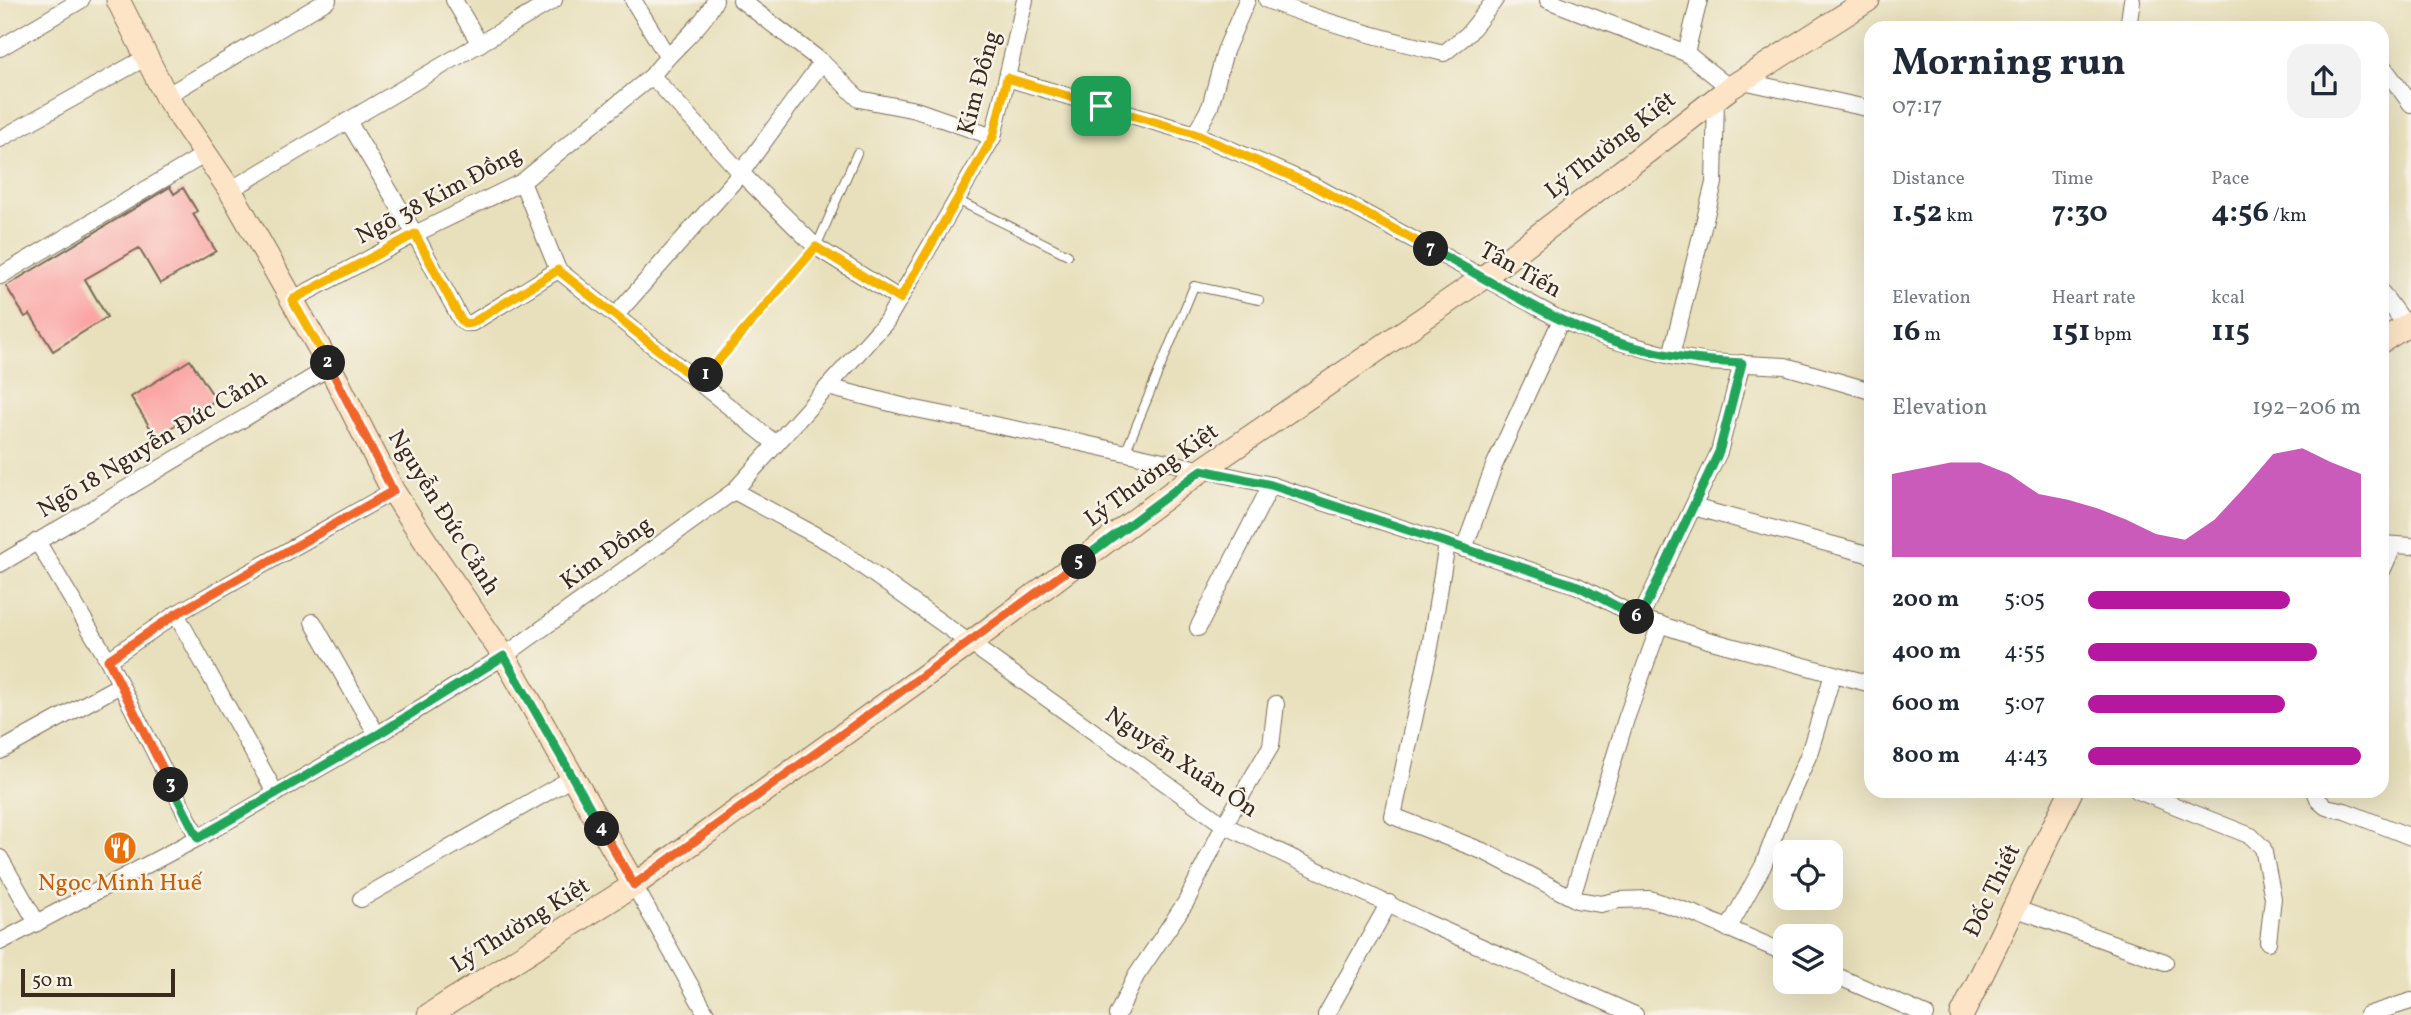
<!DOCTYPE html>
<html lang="en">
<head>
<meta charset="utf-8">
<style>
	:root { --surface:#fff; --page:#f2f2f3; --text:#1f2937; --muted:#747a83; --accent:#b5179e }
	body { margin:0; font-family:Vollkorn,serif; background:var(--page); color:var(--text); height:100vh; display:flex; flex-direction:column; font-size:26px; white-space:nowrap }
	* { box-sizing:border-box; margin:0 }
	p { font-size:23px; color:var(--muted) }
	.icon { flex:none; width:38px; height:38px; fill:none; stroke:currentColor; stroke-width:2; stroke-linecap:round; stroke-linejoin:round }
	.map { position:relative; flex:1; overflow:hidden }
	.side { position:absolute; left:1864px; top:21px; width:525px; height:777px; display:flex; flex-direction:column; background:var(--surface); border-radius:21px; box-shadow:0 7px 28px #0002 }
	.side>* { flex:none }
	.buttons { position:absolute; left:1773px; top:840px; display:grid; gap:14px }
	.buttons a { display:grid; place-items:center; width:70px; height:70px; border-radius:14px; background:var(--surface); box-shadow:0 7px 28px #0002; font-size:35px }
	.scale { position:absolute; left:21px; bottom:18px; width:154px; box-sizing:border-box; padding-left:7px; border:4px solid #3b2a1e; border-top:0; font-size:19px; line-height:24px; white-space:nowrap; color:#3b2a1e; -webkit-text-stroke:5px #f7f3e8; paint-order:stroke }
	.pin { position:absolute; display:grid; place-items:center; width:60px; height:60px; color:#fff; margin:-30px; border-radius:14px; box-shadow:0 4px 10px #0006 }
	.km { position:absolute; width:35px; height:35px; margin:-18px; border-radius:50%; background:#222; color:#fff; font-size:19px; line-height:35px; text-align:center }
	.round { display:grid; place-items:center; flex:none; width:74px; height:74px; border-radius:21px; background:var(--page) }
	.overview { display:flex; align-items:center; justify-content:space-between; height:119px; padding:0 28px }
	h1 { font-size:38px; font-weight:700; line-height:52px }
	.stats { display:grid; grid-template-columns:repeat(3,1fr); gap:10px; height:119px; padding:7px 28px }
	.stats div { display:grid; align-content:center }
	.stats b { font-size:30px; font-weight:700 }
	.stats small { font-size:19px; font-weight:400 }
	.stats p { font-size:19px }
	.chart { height:196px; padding:14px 28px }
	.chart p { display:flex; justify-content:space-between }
	.chart svg { width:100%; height:126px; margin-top:7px; fill:var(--accent); opacity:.7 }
	ul { padding:0 28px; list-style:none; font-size:23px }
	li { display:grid; grid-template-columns:112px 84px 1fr; align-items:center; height:52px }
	li i { height:18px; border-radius:9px; background:var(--accent) }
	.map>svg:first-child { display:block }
	.building { fill:#fba5a4 }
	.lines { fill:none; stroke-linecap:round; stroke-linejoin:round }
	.lane-casing { stroke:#786a55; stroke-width:10 }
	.street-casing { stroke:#786a55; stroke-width:18 }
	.secondary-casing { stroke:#786a55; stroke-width:25 }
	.lane { stroke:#fff; stroke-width:8 }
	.street { stroke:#fff; stroke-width:16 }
	.secondary { stroke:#fee4c6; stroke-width:23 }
	.split-1-casing { stroke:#fff; stroke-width:14 }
	.split-2-casing { stroke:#fff; stroke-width:14 }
	.split-3-casing { stroke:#fff; stroke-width:14 }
	.split-4-casing { stroke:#fff; stroke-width:14 }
	.split-5-casing { stroke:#fff; stroke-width:14 }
	.split-6-casing { stroke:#fff; stroke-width:14 }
	.split-7-casing { stroke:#fff; stroke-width:14 }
	.split-8-casing { stroke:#fff; stroke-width:14 }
	.split-1 { stroke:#f5b400; stroke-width:9 }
	.split-2 { stroke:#f5b400; stroke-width:9 }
	.split-3 { stroke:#f0652b; stroke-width:9 }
	.split-4 { stroke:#22a559; stroke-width:9 }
	.split-5 { stroke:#f0652b; stroke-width:9 }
	.split-6 { stroke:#22a559; stroke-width:9 }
	.split-7 { stroke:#22a559; stroke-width:9 }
	.split-8 { stroke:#f5b400; stroke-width:9 }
	.labels { text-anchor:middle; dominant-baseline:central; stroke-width:5; stroke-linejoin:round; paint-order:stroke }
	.street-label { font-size:24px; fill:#3b2a1e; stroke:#f7f3e8 }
	.food-label { font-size:24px; fill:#c56008; stroke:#f7f3e8 }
</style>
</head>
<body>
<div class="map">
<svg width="2411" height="1015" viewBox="0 0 2411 1015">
	<rect width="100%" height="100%" fill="#f7f3e8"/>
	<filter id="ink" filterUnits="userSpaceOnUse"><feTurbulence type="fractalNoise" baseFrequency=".0143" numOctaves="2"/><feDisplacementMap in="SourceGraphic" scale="14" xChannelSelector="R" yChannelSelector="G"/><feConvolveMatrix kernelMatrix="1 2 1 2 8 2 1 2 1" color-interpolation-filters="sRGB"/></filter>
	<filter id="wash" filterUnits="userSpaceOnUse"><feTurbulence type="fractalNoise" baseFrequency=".00686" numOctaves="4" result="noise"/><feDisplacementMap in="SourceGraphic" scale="28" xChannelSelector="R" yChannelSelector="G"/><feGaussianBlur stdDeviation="1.57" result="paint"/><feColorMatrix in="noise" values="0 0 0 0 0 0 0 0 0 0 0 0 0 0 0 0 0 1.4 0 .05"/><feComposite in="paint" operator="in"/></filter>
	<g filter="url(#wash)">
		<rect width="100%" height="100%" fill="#e8e0bc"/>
		<g id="blocks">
			<g class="building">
				<polygon points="170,187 174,194 183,188 197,211 193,214 216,251 160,284 139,248 85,279 107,317 53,351 30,314 25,317 6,286"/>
				<polygon points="190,360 216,400 156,437 131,397"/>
			</g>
		</g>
	</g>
	<g filter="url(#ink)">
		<use href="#blocks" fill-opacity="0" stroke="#786a55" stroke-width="2"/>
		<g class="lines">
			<defs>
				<g id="lane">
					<polyline points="957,200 1068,255"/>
					<polyline points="700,383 816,247 857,153"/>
					<polyline points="1125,453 1194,286 1259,300"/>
				</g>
				<g id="street">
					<polyline points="454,0 480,44"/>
					<polyline points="633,0 667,56"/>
					<polyline points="741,0 822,62 859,99 916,110 993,137"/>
					<path d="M 1267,0 C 1325,23 1384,39 1444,53 L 1468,34 L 1495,0"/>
					<polyline points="1548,0 1686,53 1730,88"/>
					<polyline points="2128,28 2132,0"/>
					<polyline points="0,48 81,0"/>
					<polyline points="1686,53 1699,0"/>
					<polyline points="2382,65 2411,104"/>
					<polyline points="652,76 741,173 816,247 900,299"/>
					<polyline points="1007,78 1195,134 1313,185 1561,320 1613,340 1671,356 1707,362 1785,366 1871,391"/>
					<polyline points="1743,81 1871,109"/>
					<polyline points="166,96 328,0"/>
					<polyline points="348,121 415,234 460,318 465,323 472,323 558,270"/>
					<polyline points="1195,134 1210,107 1225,51 1247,0"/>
					<polyline points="0,139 145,58"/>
					<polyline points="522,182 558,270 776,444"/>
					<polyline points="230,190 554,0"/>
					<polyline points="0,276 204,155"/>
					<polyline points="2382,293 2406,326"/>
					<path d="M 292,300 L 415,234 L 522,182 L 652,76 C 671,49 701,30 715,0"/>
					<polyline points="616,315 741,173 822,62"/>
					<polyline points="1671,356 1714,183 1716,98"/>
					<polyline points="828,387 906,407 1068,440 1271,485 1578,586 1640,618 1708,640 1871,684"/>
					<polyline points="734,491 830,543 1224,825 1423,921 1635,1015"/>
					<polyline points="1693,507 1871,555"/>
					<polyline points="37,541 108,660 198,838"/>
					<polyline points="1447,544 1430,647 1393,816 1485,852 1577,900 1601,904 1619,900 1650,899 1695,914 1785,953"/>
					<polyline points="2382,544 2411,546"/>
					<polyline points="1464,549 1494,466 1561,320"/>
					<polyline points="0,564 330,367"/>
					<polyline points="2382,571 2394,545"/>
					<polyline points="176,614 276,794"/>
					<polyline points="1640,618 1719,452 1742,363"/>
					<polyline points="313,622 377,735"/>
					<polyline points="1198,628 1271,485"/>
					<polyline points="108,660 176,614 393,491"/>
					<polyline points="0,751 120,685"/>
					<polyline points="2138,791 2251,836 2263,848 2273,898 2268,942"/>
					<polyline points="2315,791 2319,801 2326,807 2345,811 2411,837"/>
					<polyline points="0,858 37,923"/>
					<polyline points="634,885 707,1015"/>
					<polyline points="1572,897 1626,719 1660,624"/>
					<polyline points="361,899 572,778"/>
					<polyline points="2014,908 2165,962"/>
					<polyline points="1728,929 1763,866 1784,810 1809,754 1833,674"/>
					<polyline points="0,942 198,838 377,735 504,656 734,491 886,322 993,137 1025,0"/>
					<polyline points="1830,973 1926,1015"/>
					<polyline points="1117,1015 1136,976 1186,902 1224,825 1271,746 1276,704"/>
					<polyline points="1326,1015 1389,903"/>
					<polyline points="2367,1015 2411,1001"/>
				</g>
				<g id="secondary">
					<polyline points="118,0 166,96 230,190 330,367 393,491 437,559 504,656 634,885"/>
					<polyline points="2382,341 2411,323"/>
					<polyline points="429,1015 634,885 969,644 1202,470 1484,277 1730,88 1868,0"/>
					<polyline points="1962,1015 2071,791"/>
				</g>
			</defs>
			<use href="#lane" class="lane-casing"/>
			<use href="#street" class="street-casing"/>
			<use href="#secondary" class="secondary-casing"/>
			<use href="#lane" class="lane"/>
			<use href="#street" class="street"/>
			<use href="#secondary" class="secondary"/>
		</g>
	</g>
	<g class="lines" filter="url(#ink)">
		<defs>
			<polyline id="split-1" points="706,375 816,247 900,299 993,137 1007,78 1101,106"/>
			<polyline id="split-2" points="328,363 292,300 415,234 460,318 465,324 472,323 558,270 700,383 706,375"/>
			<polyline id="split-3" points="171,785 108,660 176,614 393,491 328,363"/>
			<polyline id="split-4" points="171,785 198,838 377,735 504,656 602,829"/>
			<polyline id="split-5" points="602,829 634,885 1079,562"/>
			<polyline id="split-6" points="1079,562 1202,470 1271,485 1578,586 1637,617"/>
			<path id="split-7" d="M 1431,249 C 1474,272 1516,298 1559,319 C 1615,347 1680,361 1742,363 L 1719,452 L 1640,618 L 1637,617"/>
			<polyline id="split-8" points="1101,106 1195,134 1314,186 1431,249"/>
		</defs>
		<use href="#split-1" class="split-1-casing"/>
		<use href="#split-2" class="split-2-casing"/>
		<use href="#split-3" class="split-3-casing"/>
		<use href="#split-4" class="split-4-casing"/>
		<use href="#split-5" class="split-5-casing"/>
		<use href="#split-6" class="split-6-casing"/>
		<use href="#split-7" class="split-7-casing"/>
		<use href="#split-8" class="split-8-casing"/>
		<use href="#split-1" class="split-1"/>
		<use href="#split-2" class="split-2"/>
		<use href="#split-3" class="split-3"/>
		<use href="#split-4" class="split-4"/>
		<use href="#split-5" class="split-5"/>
		<use href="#split-6" class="split-6"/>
		<use href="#split-7" class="split-7"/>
		<use href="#split-8" class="split-8"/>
	</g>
	<defs>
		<symbol id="restaurant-disc" viewBox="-11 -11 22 22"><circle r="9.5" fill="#e8710a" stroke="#f7f3e8"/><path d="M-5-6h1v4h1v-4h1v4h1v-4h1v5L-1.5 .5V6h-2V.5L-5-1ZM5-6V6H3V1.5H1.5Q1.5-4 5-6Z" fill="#fff"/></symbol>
	</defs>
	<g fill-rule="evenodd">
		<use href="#restaurant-disc" x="101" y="829" width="38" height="38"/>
	</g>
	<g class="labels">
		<g class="street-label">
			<text transform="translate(980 83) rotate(-75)">Kim Đồng</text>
			<text transform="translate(1611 146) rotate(-38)">Lý Thường Kiệt</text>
			<text transform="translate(439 196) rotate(-28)">Ngõ 38 Kim Đồng</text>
			<text transform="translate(1520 271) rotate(29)">Tân Tiến</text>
			<text transform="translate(153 445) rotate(-31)">Ngõ 18 Nguyễn Đức Cảnh</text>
			<text transform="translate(1152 476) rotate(-36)">Lý Thường Kiệt</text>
			<text transform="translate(443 513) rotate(58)">Nguyễn Đức Cảnh</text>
			<text transform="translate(607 554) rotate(-36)">Kim Đồng</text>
			<text transform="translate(1181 763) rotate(34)">Nguyễn Xuân Ôn</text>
			<text transform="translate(1993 891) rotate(-64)">Đốc Thiết</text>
			<text transform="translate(521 926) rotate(-32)">Lý Thường Kiệt</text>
		</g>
		<g class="food-label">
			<text x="120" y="884">Ngọc Minh Huế</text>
		</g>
	</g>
</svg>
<div class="buttons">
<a><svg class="icon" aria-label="locate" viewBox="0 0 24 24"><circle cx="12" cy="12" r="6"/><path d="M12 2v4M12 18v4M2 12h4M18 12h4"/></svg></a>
<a><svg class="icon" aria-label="layers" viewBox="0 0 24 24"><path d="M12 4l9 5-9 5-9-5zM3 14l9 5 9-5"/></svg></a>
</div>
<div class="scale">50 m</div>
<div class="pin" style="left:1101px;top:106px;background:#1e9e55"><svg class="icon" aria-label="arrive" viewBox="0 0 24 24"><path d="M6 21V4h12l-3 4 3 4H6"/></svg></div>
<b class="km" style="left:706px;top:375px">1</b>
<b class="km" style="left:328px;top:363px">2</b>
<b class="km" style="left:171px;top:785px">3</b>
<b class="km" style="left:602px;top:829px">4</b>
<b class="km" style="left:1079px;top:562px">5</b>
<b class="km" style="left:1637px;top:617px">6</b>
<b class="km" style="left:1431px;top:249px">7</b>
<section class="side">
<div class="overview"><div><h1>Morning run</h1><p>07:17</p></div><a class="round"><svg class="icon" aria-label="share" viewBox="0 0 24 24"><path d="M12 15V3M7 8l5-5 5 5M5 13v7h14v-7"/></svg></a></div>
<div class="stats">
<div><p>Distance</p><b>1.52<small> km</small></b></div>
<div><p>Time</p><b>7:30</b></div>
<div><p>Pace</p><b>4:56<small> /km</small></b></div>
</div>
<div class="stats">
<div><p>Elevation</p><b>16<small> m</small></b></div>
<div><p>Heart rate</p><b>151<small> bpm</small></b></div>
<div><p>kcal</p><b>115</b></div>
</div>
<div class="chart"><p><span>Elevation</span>192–206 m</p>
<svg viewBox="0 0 160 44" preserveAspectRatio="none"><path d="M0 44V15L10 13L20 11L30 11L40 15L50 22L60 24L70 27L80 31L90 36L100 38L110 31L120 20L130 8L140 6L150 11L160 15V44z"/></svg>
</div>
<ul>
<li><b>200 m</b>5:05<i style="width:74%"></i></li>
<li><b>400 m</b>4:55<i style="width:84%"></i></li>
<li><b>600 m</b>5:07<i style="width:72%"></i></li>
<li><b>800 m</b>4:43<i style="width:100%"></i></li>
</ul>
</section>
</div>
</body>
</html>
